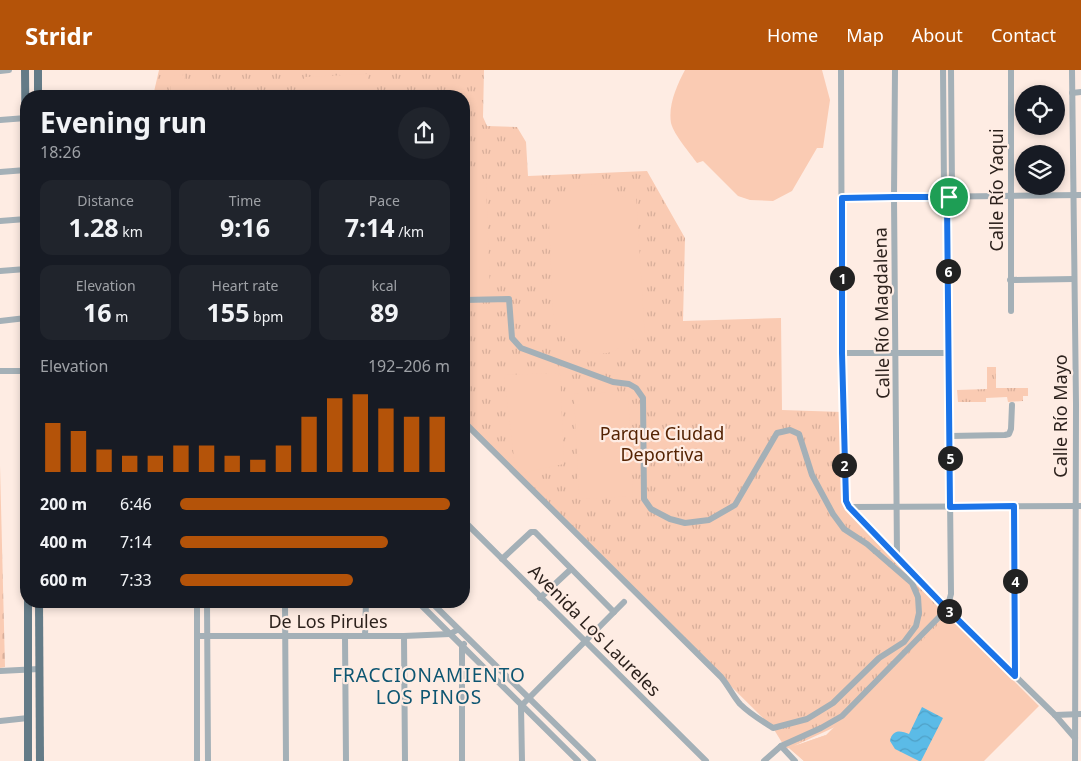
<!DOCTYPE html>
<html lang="en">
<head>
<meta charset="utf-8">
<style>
	:root { --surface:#171b24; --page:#20242c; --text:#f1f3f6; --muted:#9ea1a6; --accent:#b45309 }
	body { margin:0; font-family:"Noto Sans",sans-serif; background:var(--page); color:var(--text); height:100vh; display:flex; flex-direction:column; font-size:19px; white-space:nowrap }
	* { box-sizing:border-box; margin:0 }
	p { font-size:16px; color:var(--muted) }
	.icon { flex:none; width:28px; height:28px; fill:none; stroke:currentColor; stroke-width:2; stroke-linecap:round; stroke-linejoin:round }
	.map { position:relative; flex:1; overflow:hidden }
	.sheet { position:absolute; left:20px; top:20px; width:450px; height:518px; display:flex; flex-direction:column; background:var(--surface); border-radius:20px; box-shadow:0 2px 8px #0003 }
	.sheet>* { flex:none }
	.fabs { position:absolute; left:1015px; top:15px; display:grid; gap:10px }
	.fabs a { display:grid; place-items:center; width:50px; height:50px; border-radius:50%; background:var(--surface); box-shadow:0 2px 8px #0003; font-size:25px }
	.pin { position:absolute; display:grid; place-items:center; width:42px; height:42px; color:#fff; margin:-21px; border:2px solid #fff; border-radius:50%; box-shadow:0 1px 5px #0007 }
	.km { position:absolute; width:25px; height:25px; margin:-12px; border-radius:50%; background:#222; color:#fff; font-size:14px; line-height:25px; text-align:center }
	.round { display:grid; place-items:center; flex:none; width:52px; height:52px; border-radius:26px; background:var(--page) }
	.head { display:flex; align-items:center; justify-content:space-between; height:85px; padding:0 20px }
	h1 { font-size:28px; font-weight:700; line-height:38px }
	.stats { display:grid; grid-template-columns:repeat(3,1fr); gap:8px; height:85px; padding:5px 20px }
	.stats div { display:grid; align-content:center; border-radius:12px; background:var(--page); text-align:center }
	.stats b { font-size:25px; font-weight:700 }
	.stats small { font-size:14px; font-weight:400 }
	.stats p { font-size:14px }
	.chart { height:140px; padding:10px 20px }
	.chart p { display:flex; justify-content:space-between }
	.chart svg { width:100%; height:90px; margin-top:5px; stroke:var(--accent); stroke-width:6 }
	ul { padding:0 20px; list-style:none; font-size:16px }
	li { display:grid; grid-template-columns:80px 60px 1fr; align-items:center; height:38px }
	li i { height:12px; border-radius:6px; background:var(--accent) }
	header { display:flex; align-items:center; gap:30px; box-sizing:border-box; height:70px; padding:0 25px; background:var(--accent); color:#fff }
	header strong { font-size:24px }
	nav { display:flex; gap:28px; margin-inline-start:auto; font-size:18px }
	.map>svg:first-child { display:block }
	.grass { fill:url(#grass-tufts) }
	.cemetery { fill:url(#cemetery-stones) }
	.pitch { fill:#facbb3 }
	.water { fill:url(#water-waves) }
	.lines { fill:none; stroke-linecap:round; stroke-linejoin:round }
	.minor { stroke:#a4b0b7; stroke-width:6 }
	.major { stroke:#647b87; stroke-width:8 }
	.route-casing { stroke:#fff; stroke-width:10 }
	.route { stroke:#1a73e8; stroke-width:6 }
	.labels { text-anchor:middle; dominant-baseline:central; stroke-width:4.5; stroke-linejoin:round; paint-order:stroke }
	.street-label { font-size:18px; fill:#2d221d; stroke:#feece3 }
	.park-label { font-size:18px; fill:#542303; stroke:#feece3 }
	.neighbourhood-label { font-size:19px; letter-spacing:1px; fill:#0d5571; stroke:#feece3 }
</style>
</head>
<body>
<header>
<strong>Stridr</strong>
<nav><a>Home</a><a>Map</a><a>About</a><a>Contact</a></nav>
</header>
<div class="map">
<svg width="1081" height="691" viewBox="0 0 1081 691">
	<defs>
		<pattern id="grass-tufts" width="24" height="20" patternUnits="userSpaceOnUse" patternTransform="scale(1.25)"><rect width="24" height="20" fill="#facbb3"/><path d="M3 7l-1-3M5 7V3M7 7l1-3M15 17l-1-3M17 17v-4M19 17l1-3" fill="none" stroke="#d7ae9a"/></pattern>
		<pattern id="cemetery-stones" width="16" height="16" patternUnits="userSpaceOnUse" patternTransform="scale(1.25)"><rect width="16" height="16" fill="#facbb3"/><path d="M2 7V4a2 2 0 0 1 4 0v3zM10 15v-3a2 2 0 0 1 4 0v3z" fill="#d7ae9a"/></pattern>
		<pattern id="water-waves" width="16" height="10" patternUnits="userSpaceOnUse" patternTransform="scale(1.25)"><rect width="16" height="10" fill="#5bbbe7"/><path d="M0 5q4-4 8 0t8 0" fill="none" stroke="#4fa0c6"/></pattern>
	</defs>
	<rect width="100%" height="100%" fill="#feece3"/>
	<g class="grass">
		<polygon points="159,0 484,0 483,47 487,56 517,57 526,72 528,106 647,101 685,168 683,251 781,248 782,340 842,342 846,436 858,451 950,547 835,657 794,676 826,665 804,691 789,678 786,679 773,658 464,352 464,26 153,26"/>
		<polygon points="987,297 996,297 996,318 1028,318 1028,326 1023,326 1023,331 1008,332 1007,327 986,328 986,332 958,332 957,320 987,319"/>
	</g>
	<polygon class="cemetery" points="0,395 5,597 0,598"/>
	<g class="pitch">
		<path d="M 685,0 L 822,0 L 830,30 L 823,78 L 817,78 L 792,121 L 773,131 L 750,130 L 738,126 L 703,91 L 697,93 C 690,83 674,65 671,53 C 668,35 677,15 685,0 Z"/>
		<polygon points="195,4 209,4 210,26 196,26"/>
		<polygon points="367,4 370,26 307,26 304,7"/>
		<polygon points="184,5 185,26 171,26 170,6"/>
		<polygon points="486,112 490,222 464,223 464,113"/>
		<path d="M 591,114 L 605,115 L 625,128 L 626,125 L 636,125 L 645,269 L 633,270 L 632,265 C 627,270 621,278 614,281 C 596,288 572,280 562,264 C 557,258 555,250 553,242 L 549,152 L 557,132 L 566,123 L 576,117 Z"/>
		<polygon points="560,303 564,394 516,404 504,305"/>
		<polygon points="628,322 633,426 579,429 574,324"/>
		<polygon points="948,545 1039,636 984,691 804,691 789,678 826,665"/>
	</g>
	<path class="water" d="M 922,637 L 943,648 L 921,691 L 919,691 L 895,679 L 890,671 C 892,660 900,660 909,664 Z"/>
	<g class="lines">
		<g class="minor">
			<polyline points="841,0 842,283 846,431 849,437 947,539 1055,645 1075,668"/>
			<polyline points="895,0 894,127 897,486"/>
			<polyline points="1072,0 1076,334 1075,691"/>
			<polyline points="0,1 9,0"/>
			<polyline points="1072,23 1081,22"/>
			<polyline points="0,50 26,48"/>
			<polyline points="0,102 26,100"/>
			<polyline points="841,128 1081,125"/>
			<polyline points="948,130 952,118 951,0"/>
			<polyline points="0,151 26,149"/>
			<polyline points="0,201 26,199"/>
			<polyline points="1010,210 1074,209"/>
			<path d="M 464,230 L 509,229 L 512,268 L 521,278 L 613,312 L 629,314 L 636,318 L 643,328 L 644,429 L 651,439 L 670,449 L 685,453 L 709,450 L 735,435 L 777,363 L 790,360 L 799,364 L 812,405 L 833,444 L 844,459 L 867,474 L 912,513 L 918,527 L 919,543 L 916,556 L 904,572 L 879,588 L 833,633 L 807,649 L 773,658 C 762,651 750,644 740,634 C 733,626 728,615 721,607 L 464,352"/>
			<polyline points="1011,241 1011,0"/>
			<polyline points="0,251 26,248"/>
			<polyline points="842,283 949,283"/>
			<polyline points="0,301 26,301"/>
			<polyline points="950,366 1005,365 1009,364 1011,359 1012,335"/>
			<polyline points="1014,436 1015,606"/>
			<polyline points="849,437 1081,436"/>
			<polyline points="464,451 706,691"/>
			<polyline points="502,489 531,462 535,462 614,542"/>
			<polyline points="540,528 571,499"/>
			<polyline points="207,531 208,691"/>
			<polyline points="285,531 286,691"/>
			<polyline points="417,531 578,691"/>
			<polyline points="430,531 593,691"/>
			<polyline points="197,566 404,566 450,564 457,560"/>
			<polyline points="345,566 346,691"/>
			<polyline points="365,566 366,531"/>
			<polyline points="404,566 405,691"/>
			<polyline points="0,601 39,599"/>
			<polyline points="1055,645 1081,644"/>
			<polyline points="0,651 28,648"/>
			<polyline points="781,676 795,691"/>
			<polyline points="197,691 197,531"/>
			<polyline points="462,691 462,576 464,574"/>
			<polyline points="522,691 521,636 624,532"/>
			<polyline points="764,691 781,676 821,658 842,646 947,539 951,524 947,131 944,118 943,0"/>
		</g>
		<g class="major">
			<polyline points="25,0 26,105"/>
			<polyline points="38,0 38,26"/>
			<polyline points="39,531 40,691"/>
			<polyline points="28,691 28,531"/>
		</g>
	</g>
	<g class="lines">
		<defs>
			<polygon id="route" points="894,127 949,127 947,131 950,437 1014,436 1015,606 947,539 849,437 846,431 842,283 842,128"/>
		</defs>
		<use href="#route" class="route-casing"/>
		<use href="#route" class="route"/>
	</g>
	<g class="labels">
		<g class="street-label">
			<text transform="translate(996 120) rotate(-90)">Calle Río Yaqui</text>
			<text transform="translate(881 243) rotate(-91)">Calle Río Magdalena</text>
			<text transform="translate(1060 346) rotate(-90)">Calle Río Mayo</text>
			<text x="328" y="551">De Los Pirules</text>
			<text transform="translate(595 560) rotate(45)">Avenida Los Laureles</text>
		</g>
		<g class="park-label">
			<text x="662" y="363">Parque Ciudad<tspan x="662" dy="21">Deportiva</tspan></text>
		</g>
		<g class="neighbourhood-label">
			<text x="429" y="605">FRACCIONAMIENTO<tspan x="429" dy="22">LOS PINOS</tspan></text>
		</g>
	</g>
</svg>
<div class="fabs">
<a><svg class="icon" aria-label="locate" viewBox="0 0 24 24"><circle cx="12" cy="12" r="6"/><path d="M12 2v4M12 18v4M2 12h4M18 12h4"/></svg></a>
<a><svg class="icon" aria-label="layers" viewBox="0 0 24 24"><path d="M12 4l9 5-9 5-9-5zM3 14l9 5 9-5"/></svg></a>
</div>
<div class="pin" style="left:949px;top:127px;background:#1e9e55"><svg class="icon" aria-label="arrive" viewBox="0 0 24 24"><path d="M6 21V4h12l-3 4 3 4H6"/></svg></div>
<b class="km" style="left:842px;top:208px">1</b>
<b class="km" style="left:844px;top:395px">2</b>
<b class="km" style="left:949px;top:541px">3</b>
<b class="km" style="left:1015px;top:511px">4</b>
<b class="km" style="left:950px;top:388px">5</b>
<b class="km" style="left:948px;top:201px">6</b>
<section class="sheet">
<div class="head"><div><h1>Evening run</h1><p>18:26</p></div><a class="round"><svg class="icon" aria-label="share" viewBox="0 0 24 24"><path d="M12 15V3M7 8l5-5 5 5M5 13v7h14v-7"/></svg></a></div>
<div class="stats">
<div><p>Distance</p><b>1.28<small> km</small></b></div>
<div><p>Time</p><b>9:16</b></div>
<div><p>Pace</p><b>7:14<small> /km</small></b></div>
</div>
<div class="stats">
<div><p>Elevation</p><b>16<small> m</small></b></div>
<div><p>Heart rate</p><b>155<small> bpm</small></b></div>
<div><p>kcal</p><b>89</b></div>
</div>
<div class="chart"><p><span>Elevation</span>192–206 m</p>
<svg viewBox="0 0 160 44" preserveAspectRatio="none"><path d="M5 44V20M15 44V24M25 44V33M35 44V36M45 44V36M55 44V31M65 44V31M75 44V36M85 44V38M95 44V31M105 44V17M115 44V8M125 44V6M135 44V13M145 44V17M155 44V17"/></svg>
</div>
<ul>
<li><b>200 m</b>6:46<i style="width:100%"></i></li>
<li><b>400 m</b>7:14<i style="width:77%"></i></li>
<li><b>600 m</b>7:33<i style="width:64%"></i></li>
</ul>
</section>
</div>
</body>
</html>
